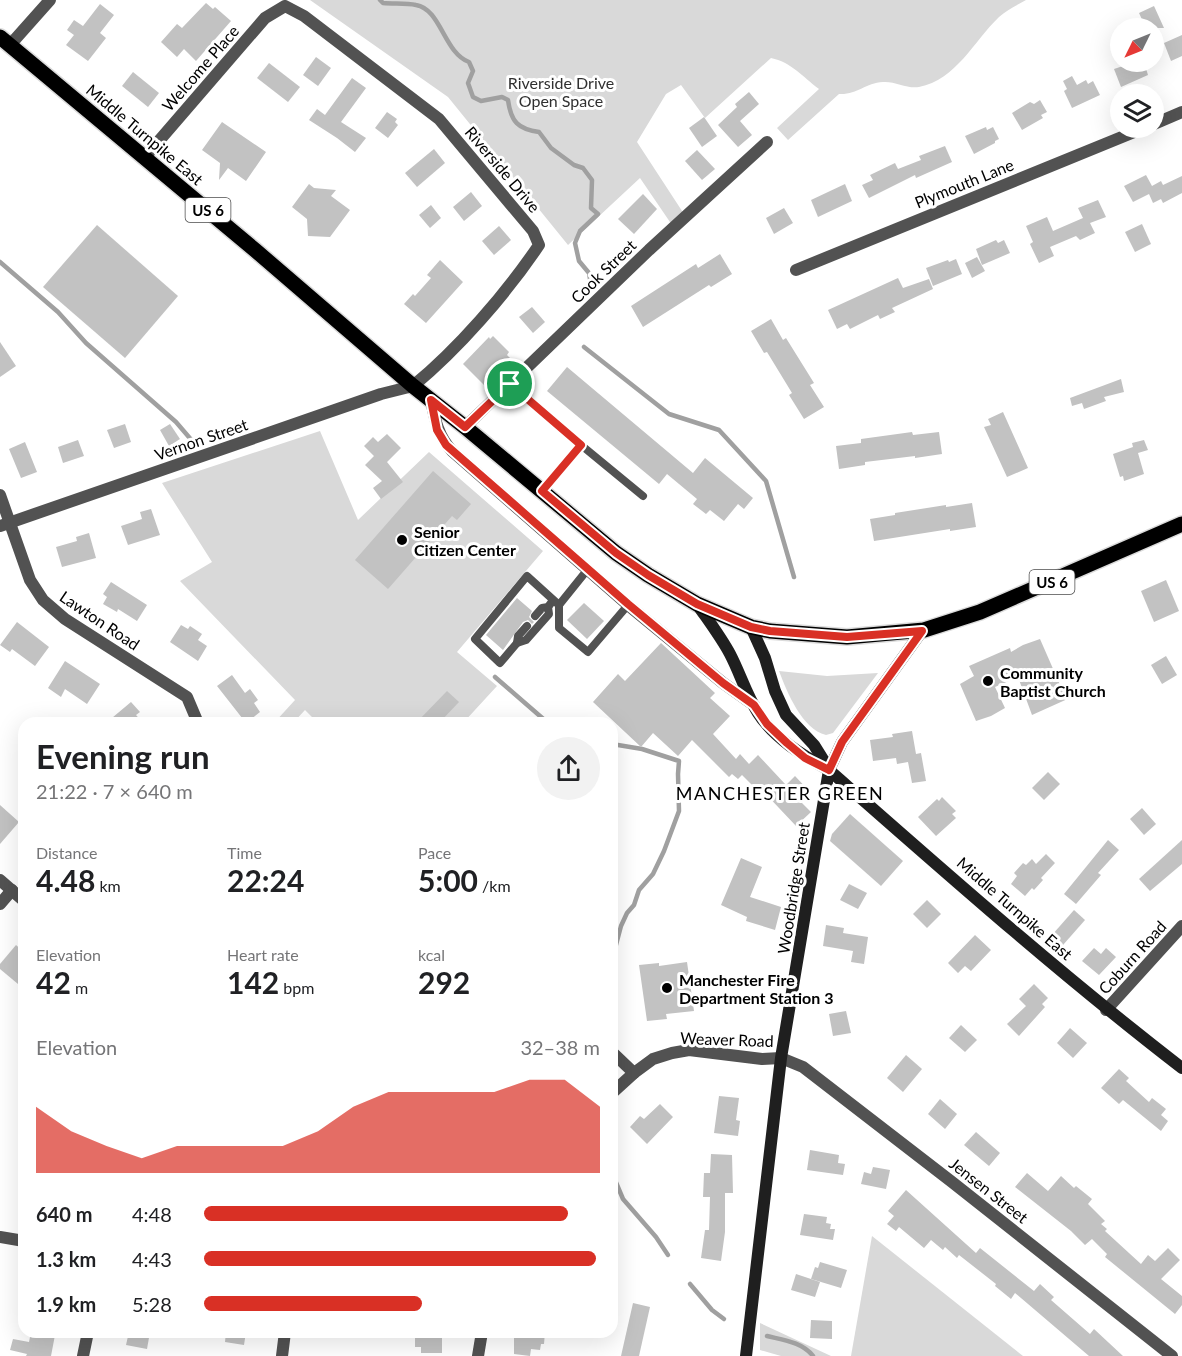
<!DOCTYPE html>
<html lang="en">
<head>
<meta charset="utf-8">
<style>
	:root { --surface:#fff; --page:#f2f2f2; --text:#202124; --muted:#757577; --accent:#d93025 }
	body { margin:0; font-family:Lato,sans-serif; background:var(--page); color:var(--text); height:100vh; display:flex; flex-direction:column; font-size:22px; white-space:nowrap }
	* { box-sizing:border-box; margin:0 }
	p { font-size:20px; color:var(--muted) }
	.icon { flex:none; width:33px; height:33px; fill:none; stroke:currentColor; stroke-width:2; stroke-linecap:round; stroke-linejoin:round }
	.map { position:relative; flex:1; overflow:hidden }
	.panel { position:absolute; left:18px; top:717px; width:600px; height:621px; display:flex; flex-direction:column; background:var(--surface); border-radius:18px; box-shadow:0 6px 24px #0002 }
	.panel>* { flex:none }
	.needle { width:39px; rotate:227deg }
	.buttons { position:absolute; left:1110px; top:18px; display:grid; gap:12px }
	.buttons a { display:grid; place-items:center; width:54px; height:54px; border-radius:50%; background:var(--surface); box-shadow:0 6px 24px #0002; font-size:30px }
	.pin { position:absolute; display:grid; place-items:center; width:51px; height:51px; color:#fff; margin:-26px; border:3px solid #fff; border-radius:50%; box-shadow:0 2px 6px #0007 }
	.round { display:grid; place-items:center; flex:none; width:63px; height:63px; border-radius:32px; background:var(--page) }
	.summary { display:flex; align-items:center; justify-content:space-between; height:102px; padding:0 18px }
	h1 { font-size:33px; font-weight:700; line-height:45px }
	.figures { display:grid; grid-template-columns:repeat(3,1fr); gap:9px; height:102px; padding:6px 18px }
	.figures div { display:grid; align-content:center }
	.figures b { font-size:30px; font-weight:700 }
	.figures small { font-size:16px; font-weight:400 }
	.figures p { font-size:16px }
	.chart { height:168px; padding:12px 18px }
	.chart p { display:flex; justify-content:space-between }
	.chart svg { width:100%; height:108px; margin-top:6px; fill:var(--accent); opacity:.7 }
	ul { padding:0 18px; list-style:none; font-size:20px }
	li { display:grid; grid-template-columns:96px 72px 1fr; align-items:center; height:45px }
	li i { height:15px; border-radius:8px; background:var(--accent) }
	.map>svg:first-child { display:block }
	.green { fill:#d9d9d9 }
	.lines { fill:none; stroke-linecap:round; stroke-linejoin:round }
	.stream { stroke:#a0a0a0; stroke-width:4.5 }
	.building { fill:#c2c2c2 }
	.primary-casing { stroke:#dbdbdb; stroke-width:18 }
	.service { stroke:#525252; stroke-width:8 }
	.minor { stroke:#525252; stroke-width:12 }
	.tertiary { stroke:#525252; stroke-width:12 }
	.secondary { stroke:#1f1f1f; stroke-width:12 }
	.primary { stroke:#000; stroke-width:15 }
	.route-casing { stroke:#fff; stroke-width:12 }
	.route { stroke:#d93025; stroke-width:8 }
	.poi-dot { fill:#000; stroke:#fff; stroke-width:2 }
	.labels { text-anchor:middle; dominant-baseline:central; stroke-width:6; stroke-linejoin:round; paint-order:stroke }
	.shield { fill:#fff; stroke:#4c4c4c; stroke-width:1.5 }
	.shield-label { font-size:15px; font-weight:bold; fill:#000 }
	.street-label { font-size:16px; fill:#000; stroke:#fff }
	.park-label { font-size:16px; fill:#303030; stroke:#fff }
	.poi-label { font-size:16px; font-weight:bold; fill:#000; stroke:#fff; text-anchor:start }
	.neighbourhood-label { font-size:18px; letter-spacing:1.5px; fill:#000; stroke:#fff }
</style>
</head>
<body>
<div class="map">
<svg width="1182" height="1356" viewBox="0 0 1182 1356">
	<rect width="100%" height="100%" fill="#fff"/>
	<g class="green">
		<path d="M 310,0 L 1026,0 C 1017,5 1007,10 999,17 C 974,41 956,80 919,87 C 907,89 895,81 883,82 C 865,83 857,95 839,94 L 788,140 L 777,128 L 819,89 C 803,77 791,62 771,58 L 705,118 L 681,85 L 666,94 L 637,142 L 684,214 L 672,225 L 640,178 L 568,245 L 448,97 Z"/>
		<polygon points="320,431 358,520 429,452 543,551 457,652 497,686 463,723 318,723 305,710 293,723 274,723 295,700 180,581 212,562 162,483"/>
		<path d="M 779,671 L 827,676 L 878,673 L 833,733 L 826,735 C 802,729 787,692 779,671 Z"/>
		<polygon points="872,1236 1023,1356 851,1356"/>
		<polygon points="760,1323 831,1356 781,1356 760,1350"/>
	</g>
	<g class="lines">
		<g class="stream">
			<path d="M 380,0 L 383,3 C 394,4 406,3 416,5 C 441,9 444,53 469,62 L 473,71 L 468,83 L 473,97 L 481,101 L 502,97 L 508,100 C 511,122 518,129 539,132 L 551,148 L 574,165 L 583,168 L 592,180 L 591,208 L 598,214 L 580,231 L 575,243 L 579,261 L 589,273 L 591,285"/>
			<polyline points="0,262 58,312 86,343 176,422 194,443"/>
			<polyline points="584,347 669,414 719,430 766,481 794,577"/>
			<polyline points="495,677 548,723"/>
			<polyline points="612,744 642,749 679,761 678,774 679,811 664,851 653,874 639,890 634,905 627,913 621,926 612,960"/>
			<polyline points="612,1173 623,1199 656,1237 668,1255"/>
			<polyline points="690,1284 712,1310 724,1319"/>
			<path d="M 767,1336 C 783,1340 802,1342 813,1356"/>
		</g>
	</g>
	<g class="building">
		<polygon points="206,3 213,9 215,7 231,21 196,61 184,49 177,57 161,42 177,24 182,28"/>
		<polygon points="100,4 114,15 100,33 106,38 88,61 66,45 74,35 67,30 74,20 83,26"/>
		<polygon points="1154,6 1164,28 1146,28 1139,13"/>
		<polygon points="1182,35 1182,56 1171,61 1164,43"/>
		<polygon points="316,57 331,68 318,86 303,75"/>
		<polygon points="1135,62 1144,62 1148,75 1121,87 1114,69"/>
		<polygon points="269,63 300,87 288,102 257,78"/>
		<polygon points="133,72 159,93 148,107 122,86"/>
		<polygon points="1072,76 1077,85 1086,80 1088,84 1093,81 1100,95 1072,108 1064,91 1067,89 1063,81"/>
		<polygon points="352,78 366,88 341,122 366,138 355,152 337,138 309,120 317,109 325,115"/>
		<polygon points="749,92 759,104 740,121 752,135 738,147 718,125 737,107 735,104"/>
		<polygon points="1040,100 1047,112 1041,115 1043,118 1022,130 1012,113 1030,102 1034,104"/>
		<polygon points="387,112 397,119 395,122 398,125 388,138 375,128"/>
		<polygon points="704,117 717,136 702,147 689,128"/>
		<polygon points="222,122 266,152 246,181 228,168 219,180 220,163 202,150"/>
		<polygon points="986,127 987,130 993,127 999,139 995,141 995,143 974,154 965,136"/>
		<polygon points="945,146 952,162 916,178 915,175 869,198 862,185 873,180 870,175 895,163 898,169 921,160 919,156"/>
		<polygon points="434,149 445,163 417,187 405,173"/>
		<polygon points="697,150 715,169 702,180 685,161"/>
		<polygon points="1146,175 1152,186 1161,181 1163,185 1182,176 1182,193 1163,203 1161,199 1153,203 1149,194 1133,202 1124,186"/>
		<polygon points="309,184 314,188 336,190 331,196 350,210 330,237 308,236 307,219 292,207"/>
		<polygon points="845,184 852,201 818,217 811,200"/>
		<polygon points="471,192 482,206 464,221 453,207"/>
		<polygon points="643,194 657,209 634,234 618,219"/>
		<polygon points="1098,200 1106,217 1090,223 1095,233 1080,240 1076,236 1050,247 1054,256 1039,263 1030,244 1033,242 1026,226 1047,217 1053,231 1083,218 1078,208"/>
		<polygon points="431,205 441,218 430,228 419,215"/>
		<polygon points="784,208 793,223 774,234 766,218"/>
		<polygon points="1142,224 1151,244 1135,252 1125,232"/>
		<polygon points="97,225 178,296 125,358 43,287"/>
		<polygon points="499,226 511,240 494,255 482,241"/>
		<polygon points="996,240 998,243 1004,240 1010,253 982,265 976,249"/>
		<polygon points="720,254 732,274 711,287 709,285 643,327 631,306 696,264 698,268"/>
		<polygon points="977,257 985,271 972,278 965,263"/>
		<polygon points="956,259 962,274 933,286 926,268 948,260 949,262"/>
		<polygon points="440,260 463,282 426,323 404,304 413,294 415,296 431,278 427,275"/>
		<polygon points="898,278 903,288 929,279 933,289 892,308 895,312 880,319 878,315 850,329 847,324 837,329 828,310"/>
		<polygon points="532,307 545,322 533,333 519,317"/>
		<polygon points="771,319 783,340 786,338 814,383 810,385 824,407 804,419 789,395 792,393 767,352 764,353 751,331"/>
		<polygon points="493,336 509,352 507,355 510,358 484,385 463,364 489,337 490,339"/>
		<polygon points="0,342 16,366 0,377"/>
		<polygon points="567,367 693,473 705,458 753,498 744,509 738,504 724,521 710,510 706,514 693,504 697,499 667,474 659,484 547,391"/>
		<polygon points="1121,379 1124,392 1104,397 1106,401 1084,409 1082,403 1072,406 1070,398"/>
		<polygon points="1003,412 1028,468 1007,477 984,427 991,425 988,419"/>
		<polygon points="125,424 131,442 114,448 107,430"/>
		<polygon points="170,424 180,439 169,446 160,430"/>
		<polygon points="912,432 913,435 939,432 942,454 915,458 915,456 865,462 865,465 839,469 836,446 861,443 861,439"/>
		<polygon points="387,434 401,448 387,462 403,482 381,499 373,488 382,481 365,465 374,456 364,446 373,437 378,442"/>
		<polygon points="78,440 84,456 63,463 58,447"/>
		<polygon points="1144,440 1148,450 1138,453 1144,474 1124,481 1123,476 1120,477 1113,454 1133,447 1132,443"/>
		<polygon points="25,442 37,472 21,478 9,449"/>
		<polygon points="433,471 471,504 457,520 452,516 388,589 355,560"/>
		<polygon points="972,503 976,527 950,531 950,529 874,541 870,519 895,515 895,513 946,505 946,507"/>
		<polygon points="151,509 160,535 128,545 121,526 142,519 140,512"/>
		<polygon points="89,533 96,558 62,567 56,547 77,541 76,537"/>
		<polygon points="1166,580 1179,611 1154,622 1141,591"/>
		<polygon points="111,582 147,605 137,621 118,609 117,612 103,604 107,597 103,594"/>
		<polygon points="517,598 532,611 529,617 534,622 532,624 528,620 523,622 503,650 486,635"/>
		<polygon points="584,603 604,621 587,639 567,620"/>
		<polygon points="17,622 49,647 35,666 12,649 10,652 0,645"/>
		<polygon points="181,625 188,629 190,626 202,634 198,640 207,646 198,661 170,642"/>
		<polygon points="1040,639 1061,687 1067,685 1072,697 1032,715 1018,677 995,687 1005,708 991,716 976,721 960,684 974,676 969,666 1010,648 1011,652 1023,645"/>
		<polygon points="661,643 715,693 710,698 730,716 713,734 736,759 740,754 749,764 758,755 786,785 795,776 811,793 802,803 811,812 796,826 761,789 758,791 742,775 738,779 732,774 729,777 692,740 678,756 653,733 641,747 593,702 618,674 625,681"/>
		<polygon points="1166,656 1177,675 1162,684 1151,665"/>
		<polygon points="65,661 100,684 87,704 65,689 61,697 48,688"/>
		<polygon points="232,675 245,693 250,689 258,700 254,703 260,712 246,723 217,686"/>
		<polygon points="447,691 459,702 439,723 416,723"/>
		<polygon points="131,702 140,712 136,715 143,723 106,723"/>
		<polygon points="912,731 916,754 921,753 926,781 912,783 908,762 897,764 896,758 873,761 870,740 893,737 892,734"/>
		<polygon points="1048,772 1060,784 1044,800 1032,788"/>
		<polygon points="942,797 956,811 952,814 956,818 936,836 918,817 937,799 939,801"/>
		<polygon points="0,805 19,822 0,844"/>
		<polygon points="1142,808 1156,824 1144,835 1130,819"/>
		<polygon points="850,814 903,861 881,886 830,841 832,834"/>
		<polygon points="1108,840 1119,850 1098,873 1101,875 1076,904 1064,894"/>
		<polygon points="1182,840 1182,864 1150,891 1139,879"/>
		<polygon points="1046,854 1055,863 1041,878 1043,880 1034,890 1032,888 1025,896 1011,884 1017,876 1014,873 1023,863 1026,865 1032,859 1036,864"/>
		<polygon points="741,858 762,867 750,897 781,907 775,930 746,921 747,917 721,905"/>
		<polygon points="849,884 867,893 858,909 840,900"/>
		<polygon points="927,900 941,914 927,928 913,914"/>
		<polygon points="1074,910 1085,920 1063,945 1052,935"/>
		<polygon points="826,925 844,928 843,933 868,937 864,964 851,962 853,951 823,946"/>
		<polygon points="975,935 991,950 971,971 965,966 958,973 948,963"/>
		<polygon points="16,945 24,952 24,989 0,969 0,964"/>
		<polygon points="1094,948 1101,954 1106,948 1116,957 1099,975 1082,961"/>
		<polygon points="687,962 694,1011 666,1014 667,1019 647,1021 639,965 659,963 659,966"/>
		<polygon points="1034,984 1048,998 1042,1004 1045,1007 1019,1036 1007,1024 1026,1006 1019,999"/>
		<polygon points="846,1011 851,1033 833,1036 829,1014"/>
		<polygon points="961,1025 977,1040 965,1052 949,1038"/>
		<polygon points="1070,1028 1087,1043 1073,1058 1057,1043"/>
		<polygon points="906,1055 922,1069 903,1092 887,1078"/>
		<polygon points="1119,1069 1129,1078 1126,1081 1149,1102 1152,1098 1166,1109 1161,1115 1168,1121 1161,1131 1123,1100 1119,1104 1101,1088"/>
		<polygon points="719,1096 739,1098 736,1120 740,1121 738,1136 714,1133"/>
		<polygon points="940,1099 957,1114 945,1129 928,1114"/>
		<polygon points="660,1104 673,1117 647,1144 630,1127 640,1116 644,1119"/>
		<polygon points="976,1132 1000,1153 989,1166 964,1145"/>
		<polygon points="810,1150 839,1155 838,1163 845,1164 843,1175 807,1170"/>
		<polygon points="711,1154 732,1155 733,1193 725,1193 725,1232 721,1261 701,1258 705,1230 709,1230 710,1197 703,1197 704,1173 710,1173"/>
		<polygon points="873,1167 890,1170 886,1189 861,1184 864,1172 871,1174"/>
		<polygon points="1027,1173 1048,1191 1061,1176 1074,1188 1076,1186 1092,1199 1088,1204 1105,1221 1101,1224 1107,1229 1105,1231 1141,1264 1148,1255 1155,1261 1168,1248 1180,1260 1161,1279 1182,1296 1182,1305 1175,1314 1105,1257 1107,1254 1092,1239 1085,1245 1071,1231 1015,1187"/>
		<polygon points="906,1190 976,1253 980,1248 1034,1291 1040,1284 1054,1297 1051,1300 1090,1334 1094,1329 1123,1356 1089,1356 1015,1293 1011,1299 995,1286 996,1284 959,1255 957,1258 945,1247 943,1250 931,1240 924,1248 899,1227 896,1231 887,1224 894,1216 888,1211"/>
		<polygon points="804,1214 827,1217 826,1223 831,1224 830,1229 835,1229 833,1240 800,1235"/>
		<polygon points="820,1262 847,1270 841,1288 811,1279 815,1267 818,1268"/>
		<polygon points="796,1274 820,1282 815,1297 791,1290"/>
		<polygon points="633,1303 650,1307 639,1356 621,1356"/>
		<polygon points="811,1320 832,1321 832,1339 810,1338"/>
		<polygon points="31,1332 55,1335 51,1356 26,1356 27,1354 10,1350 13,1339 29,1342"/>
		<polygon points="129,1332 150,1332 147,1349 126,1345"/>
		<polygon points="226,1332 246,1332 244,1345 225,1342"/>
		<polygon points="415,1332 442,1332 442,1353 421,1353 421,1347 415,1347"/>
		<polygon points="520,1332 545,1332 544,1344 541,1344 540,1350 531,1349 530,1356 514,1354 514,1335 519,1336"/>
	</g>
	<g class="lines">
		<defs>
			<polyline id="primary" points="0,37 255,250 413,386 465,427 616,553 648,575 697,604 751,627 770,631 847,637 924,630 980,612 1182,524"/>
		</defs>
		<use href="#primary" class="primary-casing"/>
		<g class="service">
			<polyline points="510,384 581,445"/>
			<polyline points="542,491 581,445 643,496"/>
			<polyline points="588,569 559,605 559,628 588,652 628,605"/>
			<polyline points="535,616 542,608 548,607 551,603"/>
			<polyline points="527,626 518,636 517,643 500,663 475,639 527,576 559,605"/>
			<polyline points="517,643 526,640 549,614 548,607"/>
		</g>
		<g class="minor">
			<polyline points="10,45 50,0"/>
			<polyline points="1154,124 1182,112"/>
			<path d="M 145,157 L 265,18 L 285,6 L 304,16 L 439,119 L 533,231 L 539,245 C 506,294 458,349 413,386"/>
			<polyline points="796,270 1144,128"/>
			<path d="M 431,400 C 435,420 438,436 452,451 L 628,605 L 723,683 L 754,705"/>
			<polyline points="465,427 649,250 767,142"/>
			<polyline points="0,495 30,580 43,600 65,619 187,697 198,723"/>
			<polyline points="0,880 24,901"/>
			<polyline points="0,904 12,890"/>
			<polyline points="1106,1010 1182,926"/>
			<polyline points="612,1052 634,1073"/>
			<polyline points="612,1093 634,1073 653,1059 672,1053 689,1050 762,1059 781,1058 803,1067 952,1182 1172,1356"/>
			<polyline points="0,1237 24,1241"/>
			<polyline points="83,1356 88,1332"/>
			<polyline points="282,1356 285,1332"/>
			<polyline points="478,1356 482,1332"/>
		</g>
		<polyline class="tertiary" points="0,526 381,394 413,386"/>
		<g class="secondary">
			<path d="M 697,604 C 708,620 721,637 730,654 C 740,673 746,694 758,713 C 774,738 803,756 829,770 C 945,872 1060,974 1182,1068"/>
			<polyline points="751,627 765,658 775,691 786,715 814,745 829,769"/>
			<polyline points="746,1356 781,1058 829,770 842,742 922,631"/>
		</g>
		<use href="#primary" class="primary"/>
	</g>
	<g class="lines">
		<defs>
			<polygon id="route" points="510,384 581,445 542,491 616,553 648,575 697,604 751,627 770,631 847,637 922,631 842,742 829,770 805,758 787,743 767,724 754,705 723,683 628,604 446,445 437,430 431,400 465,427"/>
		</defs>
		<use href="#route" class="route-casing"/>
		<use href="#route" class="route"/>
	</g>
	<g class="poi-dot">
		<circle cx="402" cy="540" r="6"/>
		<circle cx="988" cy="681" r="6"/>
		<circle cx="667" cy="988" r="6"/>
	</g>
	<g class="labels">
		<g class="shield">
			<rect x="185.5" y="198" width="45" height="24" rx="4.5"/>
			<rect x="1029.5" y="570" width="45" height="24" rx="4.5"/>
		</g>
		<g class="shield-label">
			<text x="208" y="210">US 6</text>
			<text x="1052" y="582">US 6</text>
		</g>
		<g class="street-label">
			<text transform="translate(200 68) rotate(-49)">Welcome Place</text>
			<text transform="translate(145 134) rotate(40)">Middle Turnpike East</text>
			<text transform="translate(503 169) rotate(50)">Riverside Drive</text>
			<text transform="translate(964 183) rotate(-22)">Plymouth Lane</text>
			<text transform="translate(603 271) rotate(-44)">Cook Street</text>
			<text transform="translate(201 439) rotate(-19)">Vernon Street</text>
			<text transform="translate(100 620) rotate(34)">Lawton Road</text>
			<text transform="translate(793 888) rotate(-81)">Woodbridge Street</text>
			<text transform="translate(1015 908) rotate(41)">Middle Turnpike East</text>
			<text transform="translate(1132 957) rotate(-48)">Coburn Road</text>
			<text transform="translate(727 1039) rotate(2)">Weaver Road</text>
			<text transform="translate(989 1190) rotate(38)">Jensen Street</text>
		</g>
		<g class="park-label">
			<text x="561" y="82">Riverside Drive<tspan x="561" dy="18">Open Space</tspan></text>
		</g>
		<g class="poi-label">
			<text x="414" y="531">Senior<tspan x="414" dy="18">Citizen Center</tspan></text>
			<text x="1000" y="672">Community<tspan x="1000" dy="18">Baptist Church</tspan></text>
			<text x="679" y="979">Manchester Fire<tspan x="679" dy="18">Department Station 3</tspan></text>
		</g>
		<g class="neighbourhood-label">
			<text x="780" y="793">MANCHESTER GREEN</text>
		</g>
	</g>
</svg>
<div class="buttons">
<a><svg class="needle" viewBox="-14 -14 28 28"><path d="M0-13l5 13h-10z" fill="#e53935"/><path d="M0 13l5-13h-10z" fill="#757577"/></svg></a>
<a><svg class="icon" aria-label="layers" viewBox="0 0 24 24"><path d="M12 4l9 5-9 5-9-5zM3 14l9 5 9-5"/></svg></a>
</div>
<div class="pin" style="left:510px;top:384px;background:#1e9e55"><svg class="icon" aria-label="arrive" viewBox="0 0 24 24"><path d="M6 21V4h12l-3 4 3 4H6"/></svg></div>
<section class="panel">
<div class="summary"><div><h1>Evening run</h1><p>21:22 · 7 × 640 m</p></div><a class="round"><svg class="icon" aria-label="share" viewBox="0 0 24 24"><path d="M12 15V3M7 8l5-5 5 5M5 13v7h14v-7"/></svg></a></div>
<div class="figures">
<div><p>Distance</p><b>4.48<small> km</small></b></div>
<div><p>Time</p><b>22:24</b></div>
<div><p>Pace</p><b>5:00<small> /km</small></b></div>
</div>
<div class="figures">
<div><p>Elevation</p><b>42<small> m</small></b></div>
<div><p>Heart rate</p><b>142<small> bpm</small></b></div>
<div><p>kcal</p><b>292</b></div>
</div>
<div class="chart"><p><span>Elevation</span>32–38 m</p>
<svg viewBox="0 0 160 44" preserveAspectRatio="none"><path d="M0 44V17L10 27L20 33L30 38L40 33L50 33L60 33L70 33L80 27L90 17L100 11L110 11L120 11L130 11L140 6L150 6L160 17V44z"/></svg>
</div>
<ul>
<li><b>640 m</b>4:48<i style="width:92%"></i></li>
<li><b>1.3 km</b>4:43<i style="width:99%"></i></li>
<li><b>1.9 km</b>5:28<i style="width:55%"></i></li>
</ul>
</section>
</div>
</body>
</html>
